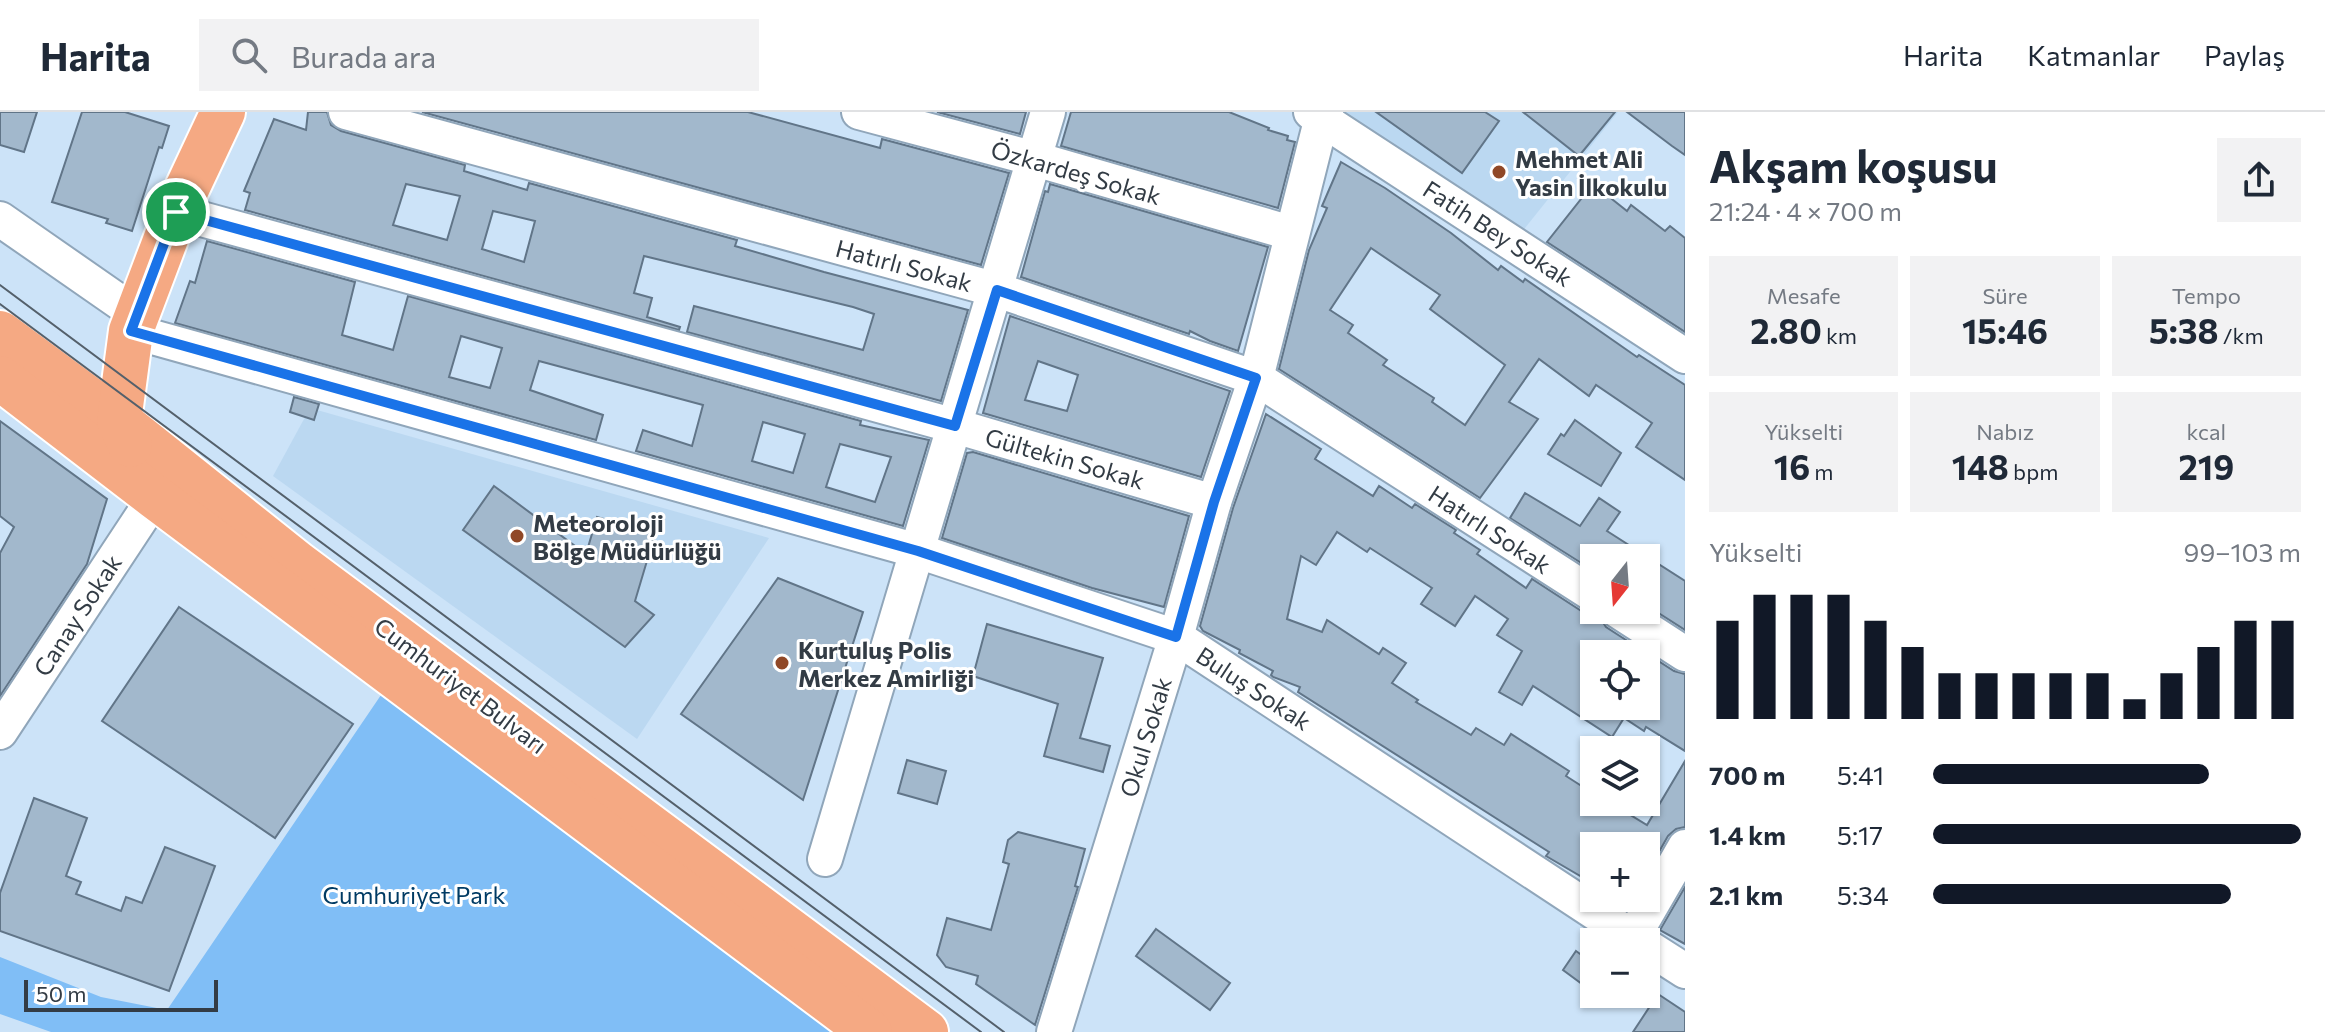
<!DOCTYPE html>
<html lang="tr">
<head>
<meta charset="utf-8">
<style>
	:root { --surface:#fff; --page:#f2f2f3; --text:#1f2937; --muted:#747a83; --line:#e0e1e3; --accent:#111827 }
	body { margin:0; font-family:Commissioner,sans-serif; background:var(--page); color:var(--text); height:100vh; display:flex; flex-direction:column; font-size:30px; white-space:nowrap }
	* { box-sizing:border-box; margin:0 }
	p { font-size:26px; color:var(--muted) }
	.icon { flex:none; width:44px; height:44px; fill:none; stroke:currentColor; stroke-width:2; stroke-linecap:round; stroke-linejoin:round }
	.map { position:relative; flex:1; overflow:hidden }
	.sheet { display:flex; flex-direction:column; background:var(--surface); width:640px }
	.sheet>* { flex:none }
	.needle { width:52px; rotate:197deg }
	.buttons { position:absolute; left:1580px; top:432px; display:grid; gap:16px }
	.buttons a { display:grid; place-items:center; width:80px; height:80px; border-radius:0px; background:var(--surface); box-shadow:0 2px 6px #0004; font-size:40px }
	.scale { position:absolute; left:24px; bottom:20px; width:194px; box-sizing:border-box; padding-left:8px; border:4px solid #333c45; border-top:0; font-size:22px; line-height:28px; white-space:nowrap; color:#333c45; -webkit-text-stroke:6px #fff; paint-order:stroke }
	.pin { position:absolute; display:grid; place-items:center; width:68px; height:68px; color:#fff; margin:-34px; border:4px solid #fff; border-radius:50%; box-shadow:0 2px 8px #0007 }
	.round { display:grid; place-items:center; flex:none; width:84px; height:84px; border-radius:0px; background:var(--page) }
	.summary { display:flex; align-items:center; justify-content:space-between; height:136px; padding:0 24px }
	h1 { font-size:44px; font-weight:700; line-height:60px }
	.figures { display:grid; grid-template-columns:repeat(3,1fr); gap:12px; height:136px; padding:8px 24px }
	.figures div { display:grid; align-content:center; border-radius:0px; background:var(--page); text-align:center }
	.figures b { font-size:34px; font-weight:700 }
	.figures small { font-size:22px; font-weight:400 }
	.figures p { font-size:22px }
	.chart { height:224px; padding:16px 24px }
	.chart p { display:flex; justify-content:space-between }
	.chart svg { width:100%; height:144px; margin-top:8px; stroke:var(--accent); stroke-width:6 }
	ul { padding:0 24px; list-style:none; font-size:26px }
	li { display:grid; grid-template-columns:128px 96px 1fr; align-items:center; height:60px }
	li i { height:20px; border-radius:10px; background:var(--accent) }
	header { display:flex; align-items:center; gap:48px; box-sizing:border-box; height:112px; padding:0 40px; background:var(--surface); border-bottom:2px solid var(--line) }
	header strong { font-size:38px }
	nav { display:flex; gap:44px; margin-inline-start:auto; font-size:28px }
	.search { width:560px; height:72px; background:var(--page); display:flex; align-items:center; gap:20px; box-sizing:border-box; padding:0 28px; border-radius:0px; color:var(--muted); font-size:30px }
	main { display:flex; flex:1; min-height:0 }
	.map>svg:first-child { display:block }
	.built { fill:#bbd8f1 }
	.green { fill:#80bef6 }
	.building { fill:#a2b8cc; stroke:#617588; stroke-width:2; fill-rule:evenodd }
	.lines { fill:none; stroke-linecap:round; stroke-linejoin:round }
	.minor-casing { stroke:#90a6ba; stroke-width:38 }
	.major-casing { stroke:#fff; stroke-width:48 }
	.minor { stroke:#fff; stroke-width:34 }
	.major { stroke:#f5a983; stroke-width:44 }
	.tram { stroke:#54606b; stroke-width:2 }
	.route-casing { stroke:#fff; stroke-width:16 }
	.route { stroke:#1a73e8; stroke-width:10 }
	.poi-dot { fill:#904827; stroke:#fff; stroke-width:3 }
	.labels { text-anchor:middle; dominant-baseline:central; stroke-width:6; stroke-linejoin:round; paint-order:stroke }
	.poi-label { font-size:24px; font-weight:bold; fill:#333c45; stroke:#fff; text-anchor:start }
	.street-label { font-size:24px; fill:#333c45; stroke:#fff }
	.park-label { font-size:24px; fill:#003b64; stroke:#fff }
</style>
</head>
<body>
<header>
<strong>Harita</strong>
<div class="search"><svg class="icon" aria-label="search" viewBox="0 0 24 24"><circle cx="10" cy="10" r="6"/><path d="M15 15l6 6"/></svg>Burada ara</div>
<nav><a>Harita</a><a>Katmanlar</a><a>Paylaş</a></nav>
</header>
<main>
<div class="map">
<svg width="1685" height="920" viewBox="0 0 1685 920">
	<rect width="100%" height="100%" fill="#cce3f8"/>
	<g class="built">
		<polygon points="1337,0 1618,0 1521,121"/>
		<polygon points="310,296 769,426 637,627 273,364"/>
	</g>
	<polygon class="green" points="381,583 832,920 51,920 0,902 0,845 101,885 167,898"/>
	<g class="building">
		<polygon points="0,0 37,0 24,40 0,33"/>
		<polygon points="82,0 125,0 169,14 162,36 159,35 132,119 106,111 108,107 52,90"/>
		<path d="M 308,0 L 327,0 L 331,13 L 341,19 L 465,53 L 464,59 L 527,78 L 529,71 L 737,128 L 735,134 L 824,160 L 968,198 L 941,289 L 687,220 L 694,194 L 863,238 L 874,202 L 853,195 L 644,144 L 634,181 L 652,186 L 647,205 L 680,215 L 679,218 L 245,98 L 250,81 L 244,79 L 274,7 L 306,18 ZM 406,72 L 460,84 L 447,128 L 393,113 ZM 493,99 L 535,109 L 524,150 L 482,137 Z"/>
		<polygon points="422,0 748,0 880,36 882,27 1009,61 981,153"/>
		<polygon points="937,0 1026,0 1020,22"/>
		<polygon points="1071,0 1229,0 1269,16 1268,18 1288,24 1287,28 1295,30 1278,96 1061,34"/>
		<polygon points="1376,0 1485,0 1499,9 1462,61"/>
		<polygon points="1523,0 1615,0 1579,44"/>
		<polygon points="1627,0 1685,0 1685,43 1672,34"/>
		<path d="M 1341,50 L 1385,76 L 1451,121 L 1498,158 L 1501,154 L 1523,170 L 1525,167 L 1637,245 L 1639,243 L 1685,273 L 1685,368 L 1636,335 L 1652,311 L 1596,273 L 1589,284 L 1539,247 L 1509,290 L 1538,307 L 1480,386 L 1279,257 L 1309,138 L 1327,96 L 1322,94 ZM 1371,136 L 1440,183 L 1430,197 L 1505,253 L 1465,313 L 1432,290 L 1434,286 L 1383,253 L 1387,248 L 1348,221 L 1353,213 L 1330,198 Z"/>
		<polygon points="1050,72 1268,135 1238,239 1210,229 1190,219 1189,222 1021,165 1045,79 1048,80"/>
		<polygon points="1593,72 1627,99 1631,93 1665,119 1670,114 1685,126 1685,220 1547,130"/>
		<path d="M 207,129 L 355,170 L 342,223 L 393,238 L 408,184 L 861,309 L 860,313 L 929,328 L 903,414 L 636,339 L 643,318 L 692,334 L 703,293 L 539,249 L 530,278 L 603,303 L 596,328 L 175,211 L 190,169 L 195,171 ZM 461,224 L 502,236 L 490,276 L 449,265 ZM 763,310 L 805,322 L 793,361 L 752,349 ZM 840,332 L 891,345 L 875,390 L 826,375 Z"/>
		<path d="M 1010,204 L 1230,279 L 1201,365 L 983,301 ZM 1038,249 L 1078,263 L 1067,299 L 1025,288 Z"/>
		<polygon points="294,285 319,292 314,308 290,300"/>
		<path d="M 1266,302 L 1321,337 L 1315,347 L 1373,384 L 1379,374 L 1412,396 L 1415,392 L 1456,418 L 1454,421 L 1480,438 L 1477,442 L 1526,476 L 1532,467 L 1583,500 L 1598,502 L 1606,515 L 1674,559 L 1685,562 L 1685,639 L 1646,615 L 1644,619 L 1624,606 L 1612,625 L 1533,574 L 1522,593 L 1499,580 L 1522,539 L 1497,523 L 1508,507 L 1475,484 L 1455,514 L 1421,492 L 1432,476 L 1370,436 L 1367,440 L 1337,420 L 1316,453 L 1301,444 L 1287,507 L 1322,520 L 1327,508 L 1379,542 L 1383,536 L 1406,551 L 1392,571 L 1418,588 L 1416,590 L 1471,623 L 1476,616 L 1504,633 L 1511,622 L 1569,659 L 1566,664 L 1594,682 L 1594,690 L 1614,693 L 1647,713 L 1685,649 L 1685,715 L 1676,717 L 1668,724 L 1646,763 L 1646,734 L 1594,734 L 1594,772 L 1546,744 L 1549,740 L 1298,580 L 1300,575 L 1273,565 L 1271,563 L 1273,559 L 1239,541 L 1240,538 L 1203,519 L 1200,514 L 1233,396 ZM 1594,542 L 1646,542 L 1646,594 L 1594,594 Z"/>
		<polygon points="1575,308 1621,341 1601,374 1548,342 1561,322 1564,324"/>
		<polygon points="0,309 107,387 87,452 0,584 0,441 14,415 0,404"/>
		<polygon points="973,340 1189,404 1164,495 1092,476 942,426 967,341"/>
		<polygon points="494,374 586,442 597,405 655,422 635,489 654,503 625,535 463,418"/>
		<polygon points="1525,381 1580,414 1599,386 1620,400 1607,419 1685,469 1685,518 1646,493 1646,446 1594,446 1594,459 1510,406"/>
		<polygon points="778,466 863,500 803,688 681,602"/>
		<polygon points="179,495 353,612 275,726 102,609"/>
		<polygon points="987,512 1103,546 1080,626 1110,634 1103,660 1044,644 1058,592 973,564"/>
		<polygon points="907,648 946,659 937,692 898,681"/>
		<polygon points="34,686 87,706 66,764 81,770 76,782 121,799 126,785 142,791 165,735 215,754 169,879 0,819 0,781"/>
		<polygon points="1018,720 1085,737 1075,774 1078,775 1035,913 976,872 978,864 946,855 937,843 947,806 991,818 1009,752 1003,750 1008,728"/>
		<polygon points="1685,775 1685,832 1660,818"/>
		<polygon points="1156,817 1230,871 1210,898 1136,844"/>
		<polygon points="1576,839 1594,852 1582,872 1563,858"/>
		<polygon points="1658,882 1685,900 1685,920 1633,920"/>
	</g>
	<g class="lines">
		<defs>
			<g id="minor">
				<polyline points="346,0 997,178 1256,266 1594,483"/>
				<polyline points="859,0 1035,47 1291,121"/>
				<polyline points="1311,0 1685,244"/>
				<polyline points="176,100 955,314 1214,390"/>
				<polyline points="0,107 138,203"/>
				<polyline points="131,219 918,439 1176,525 1640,830"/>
				<polyline points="1617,498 1685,542"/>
				<polyline points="0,620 155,385"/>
				<polyline points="825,747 1048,0"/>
				<polyline points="1633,825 1685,735"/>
				<polyline points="1646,834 1685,859"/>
				<polyline points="1054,920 1176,525 1214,390 1256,266 1322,5 1326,0"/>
			</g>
			<g id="major">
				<polyline points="0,221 119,309 298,452 926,920"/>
				<polyline points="0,266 155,385 870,920"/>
				<polyline points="130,333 119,309 131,219 176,100 223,0"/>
			</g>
		</defs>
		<use href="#minor" class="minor-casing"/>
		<use href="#major" class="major-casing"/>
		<use href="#minor" class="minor"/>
		<use href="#major" class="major"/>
		<g class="tram">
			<polyline points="0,173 1004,920"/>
			<polyline points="0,192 981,920"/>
		</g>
	</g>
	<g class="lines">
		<defs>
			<polygon id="route" points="176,100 955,314 997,178 1256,266 1214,390 1176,525 918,439 131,219"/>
		</defs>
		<use href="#route" class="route-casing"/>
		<use href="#route" class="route"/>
	</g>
	<g class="poi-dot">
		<circle cx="1499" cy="60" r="8"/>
		<circle cx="517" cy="424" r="8"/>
		<circle cx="782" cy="551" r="8"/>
	</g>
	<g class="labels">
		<g class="poi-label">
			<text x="1515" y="46">Mehmet Ali<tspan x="1515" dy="28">Yasin İlkokulu</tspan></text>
			<text x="533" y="410">Meteoroloji<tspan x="533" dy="28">Bölge Müdürlüğü</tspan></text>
			<text x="798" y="537">Kurtuluş Polis<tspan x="798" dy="28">Merkez Amirliği</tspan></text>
		</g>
		<g class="street-label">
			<text transform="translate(1076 60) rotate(16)">Özkardeş Sokak</text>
			<text transform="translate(1498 121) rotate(33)">Fatih Bey Sokak</text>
			<text transform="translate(904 153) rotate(15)">Hatırlı Sokak</text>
			<text transform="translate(1065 346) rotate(16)">Gültekin Sokak</text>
			<text transform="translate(1490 417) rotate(33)">Hatırlı Sokak</text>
			<text transform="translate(77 503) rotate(-57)">Canay Sokak</text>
			<text transform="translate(461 573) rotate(37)">Cumhuriyet Bulvarı</text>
			<text transform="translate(1254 576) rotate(33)">Buluş Sokak</text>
			<text transform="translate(1145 625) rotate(-73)">Okul Sokak</text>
		</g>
		<g class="park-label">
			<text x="414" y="782">Cumhuriyet Park</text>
		</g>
	</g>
</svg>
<div class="buttons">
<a><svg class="needle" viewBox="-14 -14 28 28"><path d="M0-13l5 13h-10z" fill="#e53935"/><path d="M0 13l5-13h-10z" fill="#747a83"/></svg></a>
<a><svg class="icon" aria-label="locate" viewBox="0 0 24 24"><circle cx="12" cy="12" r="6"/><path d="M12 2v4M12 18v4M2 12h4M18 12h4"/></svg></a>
<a><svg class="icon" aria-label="layers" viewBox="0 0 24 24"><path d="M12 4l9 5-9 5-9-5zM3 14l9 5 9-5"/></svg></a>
<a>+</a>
<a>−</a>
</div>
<div class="scale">50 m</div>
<div class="pin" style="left:176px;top:100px;background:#1e9e55"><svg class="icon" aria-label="arrive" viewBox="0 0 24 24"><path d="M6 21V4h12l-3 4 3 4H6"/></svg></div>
</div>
<section class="sheet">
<div class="summary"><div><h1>Akşam koşusu</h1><p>21:24 · 4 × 700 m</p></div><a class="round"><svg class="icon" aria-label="share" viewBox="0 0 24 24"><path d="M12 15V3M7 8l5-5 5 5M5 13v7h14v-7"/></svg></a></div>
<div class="figures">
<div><p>Mesafe</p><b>2.80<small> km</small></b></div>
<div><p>Süre</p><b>15:46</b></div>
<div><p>Tempo</p><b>5:38<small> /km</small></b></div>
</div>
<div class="figures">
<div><p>Yükselti</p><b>16<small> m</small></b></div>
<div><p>Nabız</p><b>148<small> bpm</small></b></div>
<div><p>kcal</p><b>219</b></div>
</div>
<div class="chart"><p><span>Yükselti</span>99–103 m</p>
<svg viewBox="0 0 160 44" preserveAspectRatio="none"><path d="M5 44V14M15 44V6M25 44V6M35 44V6M45 44V14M55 44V22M65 44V30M75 44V30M85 44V30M95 44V30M105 44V30M115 44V38M125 44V30M135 44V22M145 44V14M155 44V14"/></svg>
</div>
<ul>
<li><b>700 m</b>5:41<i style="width:75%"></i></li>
<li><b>1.4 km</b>5:17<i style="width:100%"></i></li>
<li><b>2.1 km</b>5:34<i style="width:81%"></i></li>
</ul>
</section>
</main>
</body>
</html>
